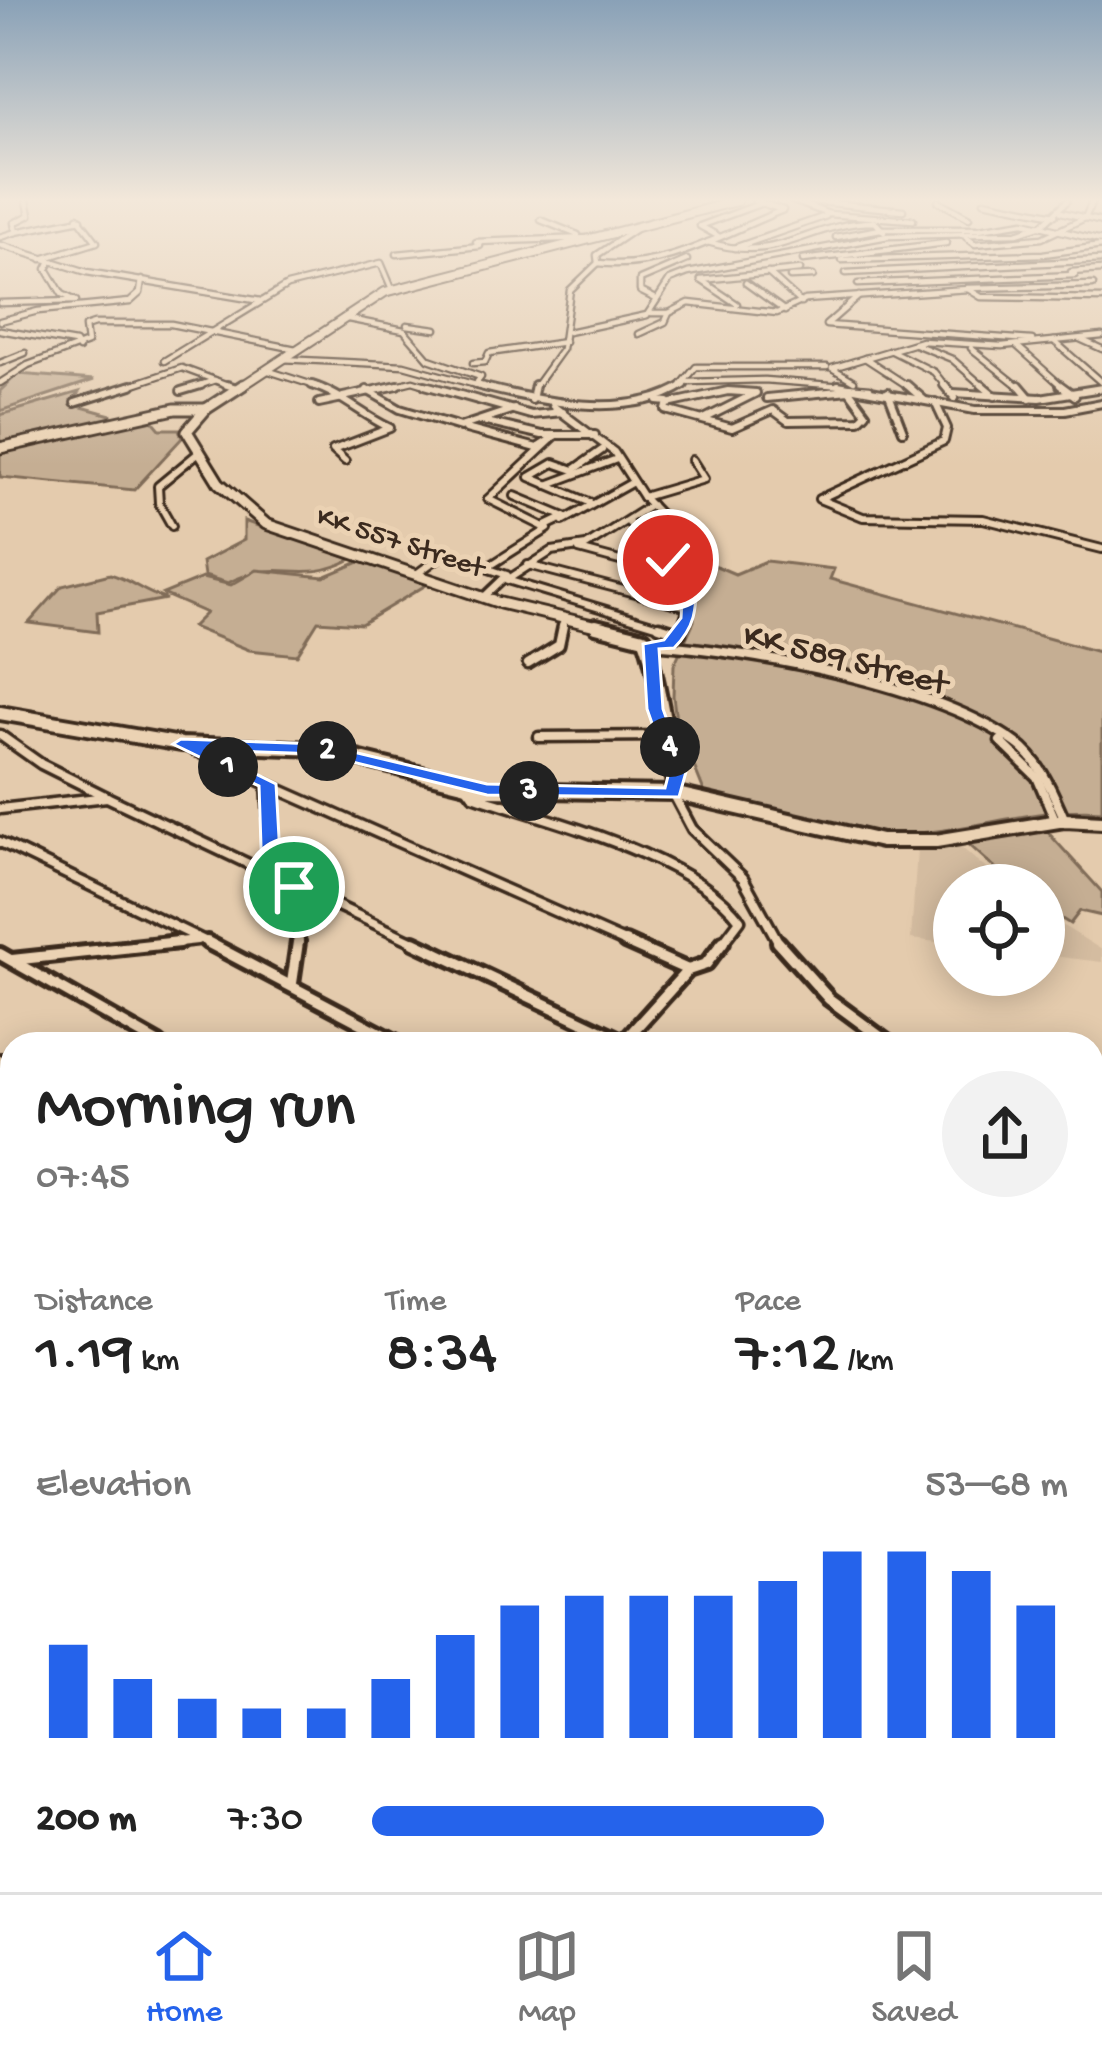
<!DOCTYPE html>
<html lang="en">
<head>
<meta charset="utf-8">
<style>
	:root { --surface:#fff; --page:#f2f2f2; --text:#222; --muted:#767676; --line:#e0e0e0; --accent:#2563eb }
	body { margin:0; font-family:"Gochi Hand",sans-serif; background:var(--page); color:var(--text); height:100vh; display:flex; flex-direction:column; font-size:45px; white-space:nowrap }
	* { box-sizing:border-box; margin:0 }
	p { font-size:39px; color:var(--muted) }
	.icon { flex:none; width:66px; height:66px; fill:none; stroke:currentColor; stroke-width:2; stroke-linecap:round; stroke-linejoin:round }
	.map { position:relative; flex:1; overflow:hidden }
	.details { position:absolute; left:0px; top:1032px; width:1104px; height:861px; display:flex; flex-direction:column; background:var(--surface); border-radius:36px 36px 0 0; box-shadow:0 6px 30px #0003 }
	.details>* { flex:none }
	.controls { position:absolute; left:933px; top:864px; display:grid; gap:24px }
	.controls a { display:grid; place-items:center; width:132px; height:132px; border-radius:50%; background:var(--surface); box-shadow:0 6px 30px #0003; font-size:60px }
	.pin { position:absolute; display:grid; place-items:center; width:102px; height:102px; color:#fff; margin:-51px; border:6px solid #fff; border-radius:50%; box-shadow:0 3px 12px #0007 }
	.km { position:absolute; width:60px; height:60px; margin:-30px; border-radius:50%; background:#222; color:#fff; font-size:33px; line-height:60px; text-align:center }
	.round { display:grid; place-items:center; flex:none; width:126px; height:126px; border-radius:63px; background:var(--page) }
	.head { display:flex; align-items:center; justify-content:space-between; height:204px; padding:0 36px }
	h1 { font-size:66px; font-weight:600; line-height:90px }
	.stats { display:grid; grid-template-columns:repeat(3,1fr); gap:18px; height:204px; padding:12px 36px }
	.stats div { display:grid; align-content:center }
	.stats b { font-size:60px; font-weight:600 }
	.stats small { font-size:33px; font-weight:400 }
	.stats p { font-size:33px }
	.chart { height:336px; padding:24px 36px }
	.chart p { display:flex; justify-content:space-between }
	.chart svg { width:100%; height:216px; margin-top:12px; stroke:var(--accent); stroke-width:6 }
	ul { padding:0 36px; list-style:none; font-size:39px }
	li { display:grid; grid-template-columns:192px 144px 1fr; align-items:center; height:90px }
	li i { height:30px; border-radius:15px; background:var(--accent) }
	.tab-bar { display:flex; justify-content:space-around; align-items:center; height:168px; border-top:3px solid var(--line); background:var(--surface); font-size:33px; color:var(--muted) }
	.tab-bar a { display:grid; justify-items:center; gap:6px }
	.tab-bar .current { color:var(--accent) }
	.map>svg:first-child { display:block }
	.built { fill:#d4bca0 }
	.green { fill:#c5ae93; stroke:#806c58; stroke-width:3 }
	.lines { fill:none; stroke-linecap:round; stroke-linejoin:round }
	.street-far4-casing { stroke:#3b2a1e; stroke-width:9 }
	.street-far3-casing { stroke:#3b2a1e; stroke-width:12 }
	.street-far2-casing { stroke:#3b2a1e; stroke-width:15 }
	.street-far1-casing { stroke:#3b2a1e; stroke-width:20 }
	.street-casing { stroke:#3b2a1e; stroke-width:22 }
	.secondary-far2-casing { stroke:#3b2a1e; stroke-width:12 }
	.secondary-far1-casing { stroke:#3b2a1e; stroke-width:15 }
	.secondary-casing { stroke:#3b2a1e; stroke-width:20 }
	.street-far4 { stroke:#ebd2b3; stroke-width:4.5 }
	.street-far3 { stroke:#ebd2b3; stroke-width:6 }
	.street-far2 { stroke:#ebd2b3; stroke-width:8 }
	.street-far1 { stroke:#ebd2b3; stroke-width:10 }
	.street { stroke:#ebd2b3; stroke-width:14 }
	.secondary-far2 { stroke:#ebd2b3; stroke-width:8 }
	.secondary-far1 { stroke:#ebd2b3; stroke-width:9 }
	.secondary { stroke:#ebd2b3; stroke-width:12 }
	.route { fill:#2563eb; stroke:#fff; stroke-width:3 }
	.labels { text-anchor:middle; dominant-baseline:central; stroke-width:10; stroke-linejoin:round; paint-order:stroke }
	.far-street-label { font-size:30px; fill:#3b2a1e; stroke:#ebd2b3 }
	.street-label { font-size:36px; fill:#3b2a1e; stroke:#ebd2b3 }
</style>
</head>
<body>
<div class="map">
<svg width="1102" height="1892" viewBox="0 0 1102 1892">
	<rect width="100%" height="100%" fill="#e4cbad"/>
	<filter id="ink" filterUnits="userSpaceOnUse"><feTurbulence type="fractalNoise" baseFrequency=".00833" numOctaves="2"/><feDisplacementMap in="SourceGraphic" scale="24" xChannelSelector="R" yChannelSelector="G"/><feConvolveMatrix kernelMatrix="1 2 1 2 8 2 1 2 1" color-interpolation-filters="sRGB"/></filter>
	<g filter="url(#ink)">
		<g class="built">
			<polygon points="955,842 1005,885 954,885 954,944 911,939 917,850"/>
			<polygon points="1044,914 1102,950 1102,962 1044,955"/>
		</g>
		<g class="green">
			<polygon points="18,374 94,380 0,411 0,391"/>
			<polygon points="79,392 71,404 111,415 113,420 0,446 0,415"/>
			<polygon points="149,416 160,429 179,429 182,438 134,490 0,477 0,451"/>
			<path d="M 244,521 L 352,559 C 299,587 280,555 228,583 L 204,576 L 202,562 L 244,540 Z"/>
			<polygon points="366,559 431,582 361,624 318,621 297,655 249,650 192,627 206,613 163,594 202,578 231,585 257,570 324,577"/>
			<path d="M 766,561 L 834,569 L 830,579 L 1102,653 L 1102,811 C 1040,806 979,829 917,833 C 849,838 773,810 706,796 L 676,721 L 673,696 L 674,665 L 694,621 L 694,588 L 707,562 L 735,574 Z"/>
			<path d="M 110,574 C 132,580 143,593 166,599 L 97,612 L 98,632 L 29,623 L 62,586 Z"/>
			<polygon points="1044,828 1102,892 1102,916 1080,911 1070,924 1044,908 1044,885 1014,885 966,842"/>
		</g>
		<g class="lines">
			<defs>
				<g id="street-far4">
					<polyline points="793,201 829,214 913,220"/>
					<polyline points="810,201 903,210"/>
					<polyline points="938,201 969,218"/>
					<polyline points="984,201 1055,215"/>
					<polyline points="1061,212 1102,222"/>
					<polyline points="541,220 578,235"/>
					<polyline points="16,232 81,219"/>
					<polyline points="718,236 700,226 762,203"/>
					<polyline points="0,237 16,232 14,223 30,215 27,201"/>
					<polyline points="836,237 881,229 979,229 1024,222 1102,241"/>
					<polyline points="966,237 975,244 1042,238 1085,218 1092,202"/>
					<polyline points="476,242 590,238"/>
					<path d="M 708,242 C 781,265 807,222 875,222 L 884,232"/>
					<polyline points="0,245 87,272 261,301"/>
					<polyline points="734,248 826,216"/>
					<polyline points="397,254 480,246"/>
					<polyline points="42,259 97,242 78,217"/>
					<polyline points="803,260 946,243"/>
					<polyline points="842,260 1043,254 1102,246"/>
					<path d="M 598,263 C 666,271 721,234 783,210 L 755,201"/>
					<polyline points="1071,272 1102,270"/>
					<polyline points="768,273 801,303"/>
					<polyline points="846,273 1102,260"/>
					<polyline points="790,277 813,276"/>
					<polyline points="701,280 800,270"/>
					<polyline points="701,280 737,304"/>
					<polyline points="746,283 785,311"/>
					<polyline points="858,284 1075,275"/>
					<polyline points="967,288 1093,285"/>
					<polyline points="968,289 981,297 1102,299"/>
					<polyline points="859,296 826,325 1032,340"/>
					<polyline points="656,299 640,291 640,280 687,260"/>
					<polyline points="0,303 76,301 62,294 47,269 50,263"/>
					<polyline points="651,313 669,313 689,303 777,313 805,300 968,289"/>
					<polyline points="343,318 404,330 429,359 481,377 477,382"/>
					<polyline points="0,321 38,311 130,302 140,293 142,280"/>
					<polyline points="407,325 436,329"/>
					<polyline points="0,330 75,343 79,349"/>
					<polyline points="568,332 647,315 670,280 688,273 888,236 1017,233 1042,225 1067,201"/>
					<polyline points="639,334 665,322 669,313"/>
					<polyline points="1080,339 1102,349"/>
					<polyline points="1054,341 1102,383"/>
					<polyline points="915,344 952,359 985,388"/>
					<polyline points="1017,346 1064,388"/>
					<polyline points="971,348 1021,388"/>
					<polyline points="890,350 934,372 947,388"/>
					<polyline points="865,358 911,388"/>
					<polyline points="281,359 404,365 487,388"/>
					<polyline points="164,361 287,286 381,263 392,289"/>
					<polyline points="0,363 25,353"/>
					<polyline points="473,363 485,362 489,353 565,342"/>
					<polyline points="266,370 322,388"/>
					<polyline points="854,381 832,368 922,341 1002,346 1102,336"/>
					<polyline points="0,383 28,365 87,343 85,327 94,324 171,324 296,349"/>
					<polyline points="682,384 696,367 827,367"/>
					<polyline points="122,388 182,368 236,388"/>
					<polyline points="192,388 215,380"/>
					<polyline points="385,388 413,381 436,388"/>
					<polyline points="534,388 562,349 570,290 598,263 597,255 643,224"/>
					<polyline points="679,388 688,382 764,380 870,388"/>
				</g>
				<g id="street-far3">
					<polyline points="227,385 237,388"/>
					<path d="M 312,385 C 341,394 362,415 390,428 L 333,450 L 345,461"/>
					<polyline points="425,385 531,415 563,412"/>
					<path d="M 476,385 C 537,401 628,421 684,385"/>
					<polyline points="838,385 975,410 1065,410 1102,403"/>
					<polyline points="907,385 924,400"/>
					<polyline points="944,385 955,398"/>
					<polyline points="982,385 995,396"/>
					<polyline points="1019,385 1030,398"/>
					<polyline points="1060,385 1075,396"/>
					<polyline points="367,390 400,409 460,427 514,409"/>
					<polyline points="181,391 201,385"/>
					<polyline points="888,392 903,431"/>
					<polyline points="953,393 1040,398 1102,388"/>
					<polyline points="343,397 398,385"/>
					<polyline points="532,400 535,385"/>
					<polyline points="658,401 668,402 666,410 732,428 773,410 788,421 859,420 866,413 849,390 767,398"/>
					<polyline points="935,402 947,428 944,441 819,499 863,517 983,519 1102,549"/>
					<polyline points="75,403 132,385"/>
					<polyline points="319,403 343,398"/>
					<polyline points="668,404 728,391 756,393 704,419"/>
					<polyline points="553,406 614,452 643,497 702,558 681,629"/>
					<polyline points="482,421 542,435 595,435"/>
					<polyline points="466,429 537,448 554,437 488,499 544,527 565,517 515,496"/>
					<polyline points="547,485 617,459"/>
					<polyline points="643,497 704,479 692,460"/>
					<polyline points="589,502 530,477 554,463 574,470 602,450"/>
					<polyline points="651,505 586,546 552,551 507,580 669,629"/>
					<polyline points="563,521 631,483"/>
					<polyline points="628,522 679,577"/>
					<polyline points="172,526 159,503 158,486 198,453"/>
					<polyline points="579,550 679,577"/>
					<polyline points="528,565 688,607"/>
					<polyline points="488,567 548,529"/>
					<polyline points="415,575 444,554 507,575 484,597"/>
					<polyline points="562,629 564,619"/>
				</g>
				<g id="street-far2">
					<polyline points="659,626 681,633"/>
					<polyline points="677,637 683,626"/>
					<path d="M 651,644 C 751,651 934,684 1016,743 C 1041,761 1053,793 1065,820"/>
					<polyline points="528,664 559,645 563,626"/>
					<polyline points="0,735 41,764 107,797 420,945"/>
					<polyline points="539,737 666,736"/>
					<polyline points="1000,741 1037,777 1056,822"/>
					<polyline points="181,744 267,784 272,876"/>
					<polyline points="267,784 631,945"/>
					<path d="M 467,787 L 473,795 C 549,821 692,855 740,920 L 721,945"/>
					<polyline points="673,793 692,829 743,878 780,945"/>
					<polyline points="0,809 107,797"/>
					<polyline points="0,842 213,945"/>
					<polyline points="286,883 300,930 298,945"/>
					<polyline points="151,945 197,940"/>
				</g>
				<g id="street-far1">
					<polyline points="207,942 401,1044"/>
					<polyline points="414,942 630,1044"/>
					<polyline points="625,942 688,970"/>
					<polyline points="778,942 829,999 890,1044"/>
					<polyline points="0,954 159,1044"/>
					<polyline points="12,960 179,942"/>
					<polyline points="292,983 298,942"/>
					<polyline points="607,1044 624,1041 688,970 706,964 723,942"/>
					<polyline points="0,1061 12,1068"/>
					<polyline points="0,1144 12,1141"/>
					<polyline points="1092,1281 1102,1308"/>
				</g>
				<g id="street">
					<polyline points="0,1665 12,1656"/>
					<polyline points="0,1785 12,1797"/>
					<polyline points="73,1881 78,1892"/>
					<polyline points="150,1892 166,1881"/>
				</g>
				<polyline id="secondary-far2" points="239,388 385,292 737,201"/>
				<g id="secondary-far1">
					<polyline points="243,385 206,409 187,431 219,483 266,524 500,603 609,629"/>
					<polyline points="0,448 175,409 206,409"/>
				</g>
				<g id="secondary">
					<path d="M 596,626 L 644,638 C 652,649 677,777 673,793"/>
					<polyline points="0,713 181,744 320,749 487,790 673,793 881,841 936,841 1065,820 1102,822"/>
				</g>
			</defs>
			<use href="#street-far4" class="street-far4-casing"/>
			<use href="#street-far3" class="street-far3-casing"/>
			<use href="#street-far2" class="street-far2-casing"/>
			<use href="#street-far1" class="street-far1-casing"/>
			<use href="#street" class="street-casing"/>
			<use href="#secondary-far2" class="secondary-far2-casing"/>
			<use href="#secondary-far1" class="secondary-far1-casing"/>
			<use href="#secondary" class="secondary-casing"/>
			<use href="#street-far4" class="street-far4"/>
			<use href="#street-far3" class="street-far3"/>
			<use href="#street-far2" class="street-far2"/>
			<use href="#street-far1" class="street-far1"/>
			<use href="#street" class="street"/>
			<use href="#secondary-far2" class="secondary-far2"/>
			<use href="#secondary-far1" class="secondary-far1"/>
			<use href="#secondary" class="secondary"/>
		</g>
	</g>
	<linearGradient id="sky" x2="0" y2="1"><stop stop-color="#89a1b7"/><stop offset="0.43" stop-color="#f3e8da"/><stop offset="1" stop-color="#f3e8da" stop-opacity="0"/></linearGradient>
	<rect width="1102" height="465" fill="url(#sky)"/>
	<path class="route" d="M 668,555 L 684,573 L 697,579 C 696,608 696,626 674,648 L 659,649 L 663,709 L 686,772 L 679,797 L 487,795 L 320,754 L 208,750 L 276,784 L 281,873 L 304,887 L 294,893 L 262,876 L 259,786 L 173,744 L 181,739 L 320,744 L 487,784 L 665,788 L 669,772 L 647,709 L 643,644 L 664,640 L 681,618 L 683,582 L 674,580 L 661,560 Z"/>
	<g class="labels">
		<g class="far-street-label">
			<text transform="translate(400 544) rotate(18)">KK 557 Street</text>
		</g>
		<g class="street-label">
			<text transform="translate(845 662) rotate(14)">KK 589 Street</text>
		</g>
	</g>
</svg>
<div class="controls">
<a><svg class="icon" aria-label="locate" viewBox="0 0 24 24"><circle cx="12" cy="12" r="6"/><path d="M12 2v4M12 18v4M2 12h4M18 12h4"/></svg></a>
</div>
<div class="pin" style="left:294px;top:887px;background:#1e9e55"><svg class="icon" aria-label="arrive" viewBox="0 0 24 24"><path d="M6 21V4h12l-3 4 3 4H6"/></svg></div>
<div class="pin" style="left:668px;top:560px;background:#d93025"><svg class="icon" aria-label="check" viewBox="0 0 24 24"><path d="M5 12l5 5 9-10"/></svg></div>
<b class="km" style="left:228px;top:767px">1</b>
<b class="km" style="left:327px;top:751px">2</b>
<b class="km" style="left:529px;top:791px">3</b>
<b class="km" style="left:670px;top:747px">4</b>
<section class="details">
<div class="head"><div><h1>Morning run</h1><p>07:45</p></div><a class="round"><svg class="icon" aria-label="share" viewBox="0 0 24 24"><path d="M12 15V3M7 8l5-5 5 5M5 13v7h14v-7"/></svg></a></div>
<div class="stats">
<div><p>Distance</p><b>1.19<small> km</small></b></div>
<div><p>Time</p><b>8:34</b></div>
<div><p>Pace</p><b>7:12<small> /km</small></b></div>
</div>
<div class="chart"><p><span>Elevation</span>53–68 m</p>
<svg viewBox="0 0 160 44" preserveAspectRatio="none"><path d="M5 44V25M15 44V32M25 44V36M35 44V38M45 44V38M55 44V32M65 44V23M75 44V17M85 44V15M95 44V15M105 44V15M115 44V12M125 44V6M135 44V6M145 44V10M155 44V17"/></svg>
</div>
<ul>
<li><b>200 m</b>7:30<i style="width:65%"></i></li>
</ul>
</section>
</div>
<nav class="tab-bar">
<a class="current"><svg class="icon" aria-label="home" viewBox="0 0 24 24"><path d="M3 11l9-7 9 7M6 9v11h12V9"/></svg>Home</a>
<a><svg class="icon" aria-label="map" viewBox="0 0 24 24"><path d="M3 6l6-2 6 2 6-2v14l-6 2-6-2-6 2zM9 4v14M15 6v14"/></svg>Map</a>
<a><svg class="icon" aria-label="saved" viewBox="0 0 24 24"><path d="M7 4h10v16l-5-4-5 4z"/></svg>Saved</a>
</nav>
</body>
</html>
